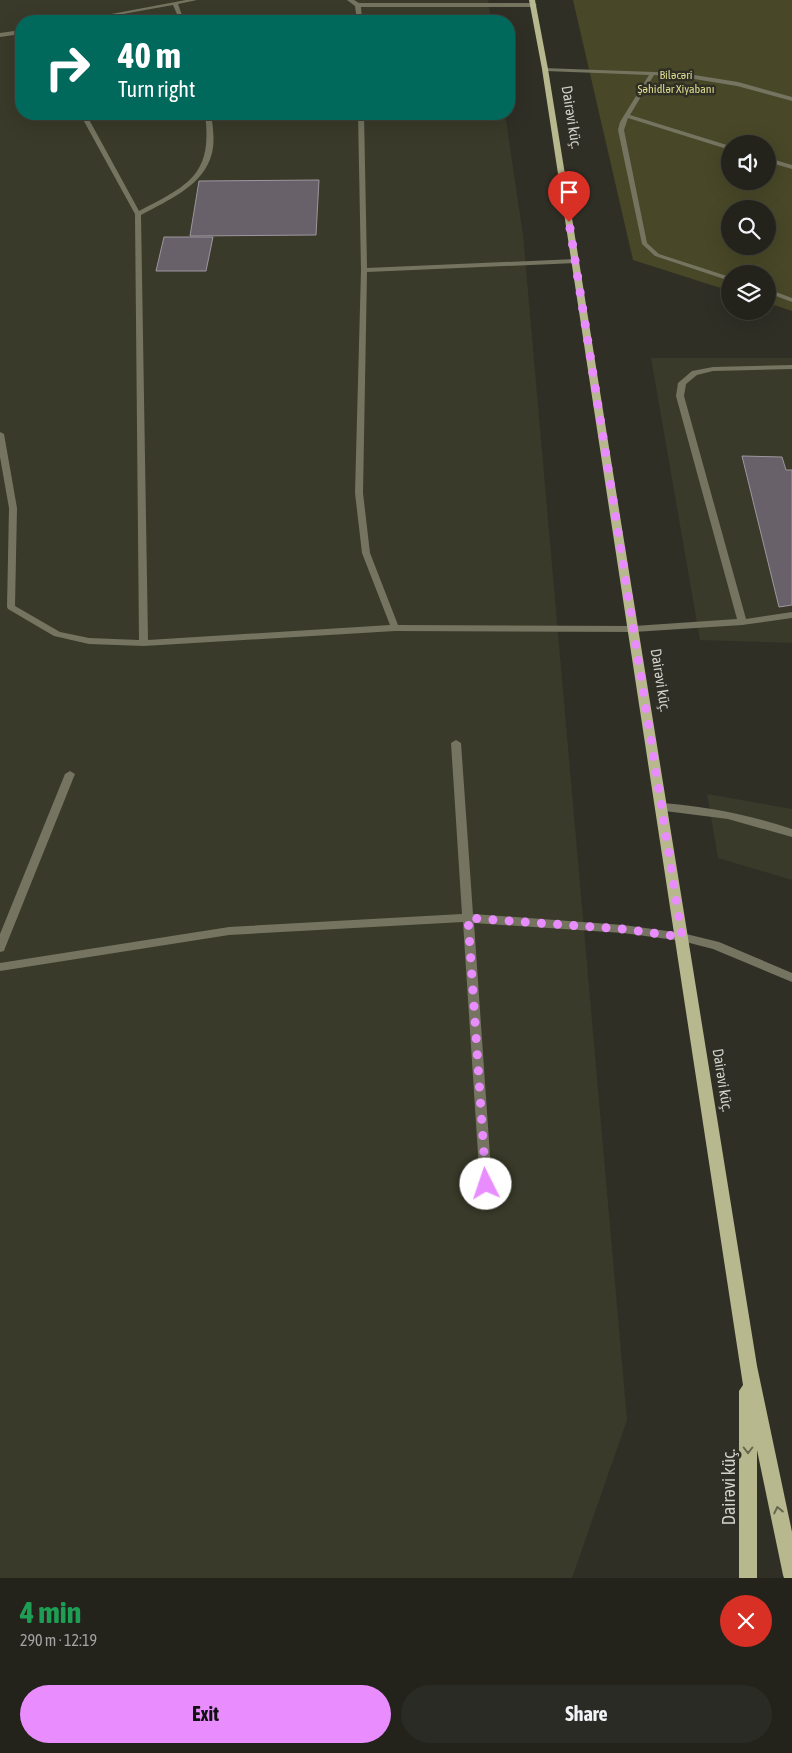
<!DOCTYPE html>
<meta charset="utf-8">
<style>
body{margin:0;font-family:"Asap Condensed",sans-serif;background:#2b2b25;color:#f1f3f6;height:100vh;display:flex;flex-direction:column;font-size:19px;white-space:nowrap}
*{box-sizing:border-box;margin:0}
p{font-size:16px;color:#a3a4a3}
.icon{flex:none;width:28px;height:28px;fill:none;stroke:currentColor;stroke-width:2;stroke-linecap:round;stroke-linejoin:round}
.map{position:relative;height:1578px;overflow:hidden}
.panel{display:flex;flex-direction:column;background:#23231c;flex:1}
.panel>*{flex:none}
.banner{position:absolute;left:15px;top:15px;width:500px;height:105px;border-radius:20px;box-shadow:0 5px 20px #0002,0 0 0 1px #40403b;background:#00695c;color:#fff;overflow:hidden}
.controls{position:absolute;left:721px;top:135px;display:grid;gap:10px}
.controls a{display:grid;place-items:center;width:55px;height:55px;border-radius:50%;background:#23231c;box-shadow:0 5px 20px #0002,0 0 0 1px #40403b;font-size:25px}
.pin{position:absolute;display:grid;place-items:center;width:42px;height:42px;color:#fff;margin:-51px -21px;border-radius:50% 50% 50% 0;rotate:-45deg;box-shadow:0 0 5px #0007}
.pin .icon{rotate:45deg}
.me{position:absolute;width:55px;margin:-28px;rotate:356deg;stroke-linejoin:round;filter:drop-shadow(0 0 4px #0008)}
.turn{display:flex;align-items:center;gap:18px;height:105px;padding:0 20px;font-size:22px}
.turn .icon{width:65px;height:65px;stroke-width:2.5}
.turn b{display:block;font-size:35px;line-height:42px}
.round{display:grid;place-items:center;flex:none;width:52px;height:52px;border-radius:26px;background:#2b2b25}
.headline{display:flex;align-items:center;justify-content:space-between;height:85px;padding:0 20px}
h1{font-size:30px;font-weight:700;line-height:38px;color:#1e9e55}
.button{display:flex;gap:10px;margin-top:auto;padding:10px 20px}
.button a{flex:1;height:58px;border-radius:30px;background:#e98dfe;color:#111;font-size:20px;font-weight:700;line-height:58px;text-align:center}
.button a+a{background:#2b2b25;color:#f1f3f6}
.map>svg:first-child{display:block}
</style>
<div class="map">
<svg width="792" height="1578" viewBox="0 0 792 1578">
<rect width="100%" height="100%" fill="#2f2f26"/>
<!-- built -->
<g fill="#3a3a2a">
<path d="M 0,0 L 488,0 L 491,21 L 21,21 L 21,114 L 505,114 L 523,235 L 627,1420 L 572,1578 L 0,1578 Z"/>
<path d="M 651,358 L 792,358 L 792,643 L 700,640 Z"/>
<path d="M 707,794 L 792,809 L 792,880 L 718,858 Z"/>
</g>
<!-- green -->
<path fill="#484727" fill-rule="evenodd" d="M 573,0 L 792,0 L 792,311 L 768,303 L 768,274 L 730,274 L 730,291 L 633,260 ZM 730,144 L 768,144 L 768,181 L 730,181 ZM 730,209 L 768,209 L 768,246 L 730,246 Z"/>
<!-- building -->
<g fill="#68616a" stroke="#9e969f">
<path d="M 319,180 L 316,235 L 190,236 L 199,181 Z"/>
<path d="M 164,237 L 213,237 L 206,271 L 156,271 Z"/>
<path d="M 742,456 L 782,457 L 786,470 L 792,470 L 792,605 L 779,607 Z"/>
</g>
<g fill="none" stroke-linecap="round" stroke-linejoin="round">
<!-- lane -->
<g fill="#747460" fill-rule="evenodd">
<path d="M 186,0 L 197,0 L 178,4 L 184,21 L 180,21 L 173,5 L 84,21 L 74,21 Z"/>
<path d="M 347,0 L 354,0 L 359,3 L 534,3 L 537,5 L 534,7 L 361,7 L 362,21 L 357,21 L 355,6 Z"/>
<path d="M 21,30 L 21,34 L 0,37 L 0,33 Z"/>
<path d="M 543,68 L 682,73 L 738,82 L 792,97 L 792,101 L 737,86 L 682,77 L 654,75 L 630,115 L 730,146 L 730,150 L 628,118 L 624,130 L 647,243 L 659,254 L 730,277 L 730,281 L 655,256 L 642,244 L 618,130 L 620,122 L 649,75 L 545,71 L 543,70 Z"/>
<path d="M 80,114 L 86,114 L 139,211 C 189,185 213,175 205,114 L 211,114 C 213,127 215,140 212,153 C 204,186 168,200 141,215 L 148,640 L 390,625 L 362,553 L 355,493 L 361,270 L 358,114 L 364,114 L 367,268 L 576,259 L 579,261 L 576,263 L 367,272 L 363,493 L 370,553 L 398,625 L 634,626 L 737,619 L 676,396 L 678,383 L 692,371 L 713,367 L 792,365 L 792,369 L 713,371 L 697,375 L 686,384 L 684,396 L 746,619 L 792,612 L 792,618 L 742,625 L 634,632 L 395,631 L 144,646 L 89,644 L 54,636 L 8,609 L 7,607 L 9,508 L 0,457 L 0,432 L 4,434 L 17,508 L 15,606 L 60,632 L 89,638 L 139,640 L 135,214 Z"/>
<path d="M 768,158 L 792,165 L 792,169 L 768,162 Z"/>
<path d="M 768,289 L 792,298 L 792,302 L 768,293 Z"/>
<path d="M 456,740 L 461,743 L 473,914 L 623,925 L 682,933 L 686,934 L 687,937 L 686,940 L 682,941 L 623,933 L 474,923 L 492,1185 L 490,1189 L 486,1191 L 482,1189 L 480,1185 L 463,922 L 229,935 L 0,971 L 0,963 L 229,927 L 462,914 L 451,743 Z"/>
<path d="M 70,771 L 75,774 L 5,948 L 4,951 L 0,952 L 0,934 L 65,774 Z"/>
<path d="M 661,803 C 706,806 749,815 792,829 L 792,837 L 728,819 L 657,810 L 656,807 L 657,804 Z"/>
</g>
<!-- street -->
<path fill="#747460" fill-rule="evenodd" d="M 682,933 L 719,942 L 792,973 L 792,982 L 713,949 L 678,940 L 677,937 L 678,934 Z"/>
<!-- primary -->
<path fill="#b8b88f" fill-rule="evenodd" d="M 529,0 L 535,0 L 548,69 L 757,1366 L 792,1532 L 792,1578 L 784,1578 L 783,1575 L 757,1450 L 757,1578 L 739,1578 L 739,1391 L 743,1385 L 542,69 Z"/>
</g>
<!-- one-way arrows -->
<defs><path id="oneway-chevron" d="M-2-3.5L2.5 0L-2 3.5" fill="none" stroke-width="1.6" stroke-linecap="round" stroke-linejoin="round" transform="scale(1.25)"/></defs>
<g stroke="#666650">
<use href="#oneway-chevron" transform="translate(748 1450) rotate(90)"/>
<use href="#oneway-chevron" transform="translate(778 1510) rotate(-102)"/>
</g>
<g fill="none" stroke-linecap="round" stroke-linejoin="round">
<!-- route -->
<path stroke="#e98dfe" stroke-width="9" stroke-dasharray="0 16.2" d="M 486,1184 L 468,918 L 623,929 L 682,937 L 569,222"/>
</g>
<g text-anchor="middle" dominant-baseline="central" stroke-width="5" stroke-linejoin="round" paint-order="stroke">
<!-- far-park labels -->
<g font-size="12" fill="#dad88e" stroke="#2f2f26">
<text x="676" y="75">Biləcəri<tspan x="676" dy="14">Şəhidlər Xiyabanı</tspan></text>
</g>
<!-- street labels -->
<g font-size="15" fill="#d2d2cc" stroke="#2f2f26">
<text transform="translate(572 117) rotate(81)">Dairəvi küç.</text>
<text transform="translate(661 680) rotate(81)">Dairəvi küç.</text>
<text transform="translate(723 1080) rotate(81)">Dairəvi küç.</text>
</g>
<!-- near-street labels -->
<g font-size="18" fill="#d2d2cc" stroke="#2f2f26">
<text transform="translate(728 1487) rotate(-90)">Dairəvi küç.</text>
</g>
</g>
</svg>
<div class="controls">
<a><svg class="icon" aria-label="sound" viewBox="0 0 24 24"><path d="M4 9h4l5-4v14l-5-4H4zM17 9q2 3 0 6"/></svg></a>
<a><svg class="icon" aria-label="search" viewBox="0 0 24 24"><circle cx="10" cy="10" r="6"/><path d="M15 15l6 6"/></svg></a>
<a><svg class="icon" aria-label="layers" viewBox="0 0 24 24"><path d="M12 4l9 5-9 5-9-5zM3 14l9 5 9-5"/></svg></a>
</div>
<div class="pin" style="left:569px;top:222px;background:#d93025"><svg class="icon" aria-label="arrive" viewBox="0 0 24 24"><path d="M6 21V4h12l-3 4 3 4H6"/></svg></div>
<svg class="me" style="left:486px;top:1184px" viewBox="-20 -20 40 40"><circle r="19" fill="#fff"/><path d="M0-13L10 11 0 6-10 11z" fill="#e98dfe"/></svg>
<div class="banner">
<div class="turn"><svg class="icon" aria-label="right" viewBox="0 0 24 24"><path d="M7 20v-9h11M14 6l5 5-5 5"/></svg><div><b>40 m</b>Turn right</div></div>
</div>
</div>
<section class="panel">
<div class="headline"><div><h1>4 min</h1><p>290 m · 12:19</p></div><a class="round" style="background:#d93025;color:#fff"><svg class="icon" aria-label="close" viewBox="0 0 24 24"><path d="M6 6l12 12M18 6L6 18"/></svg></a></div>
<div class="button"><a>Exit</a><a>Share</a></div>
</section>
